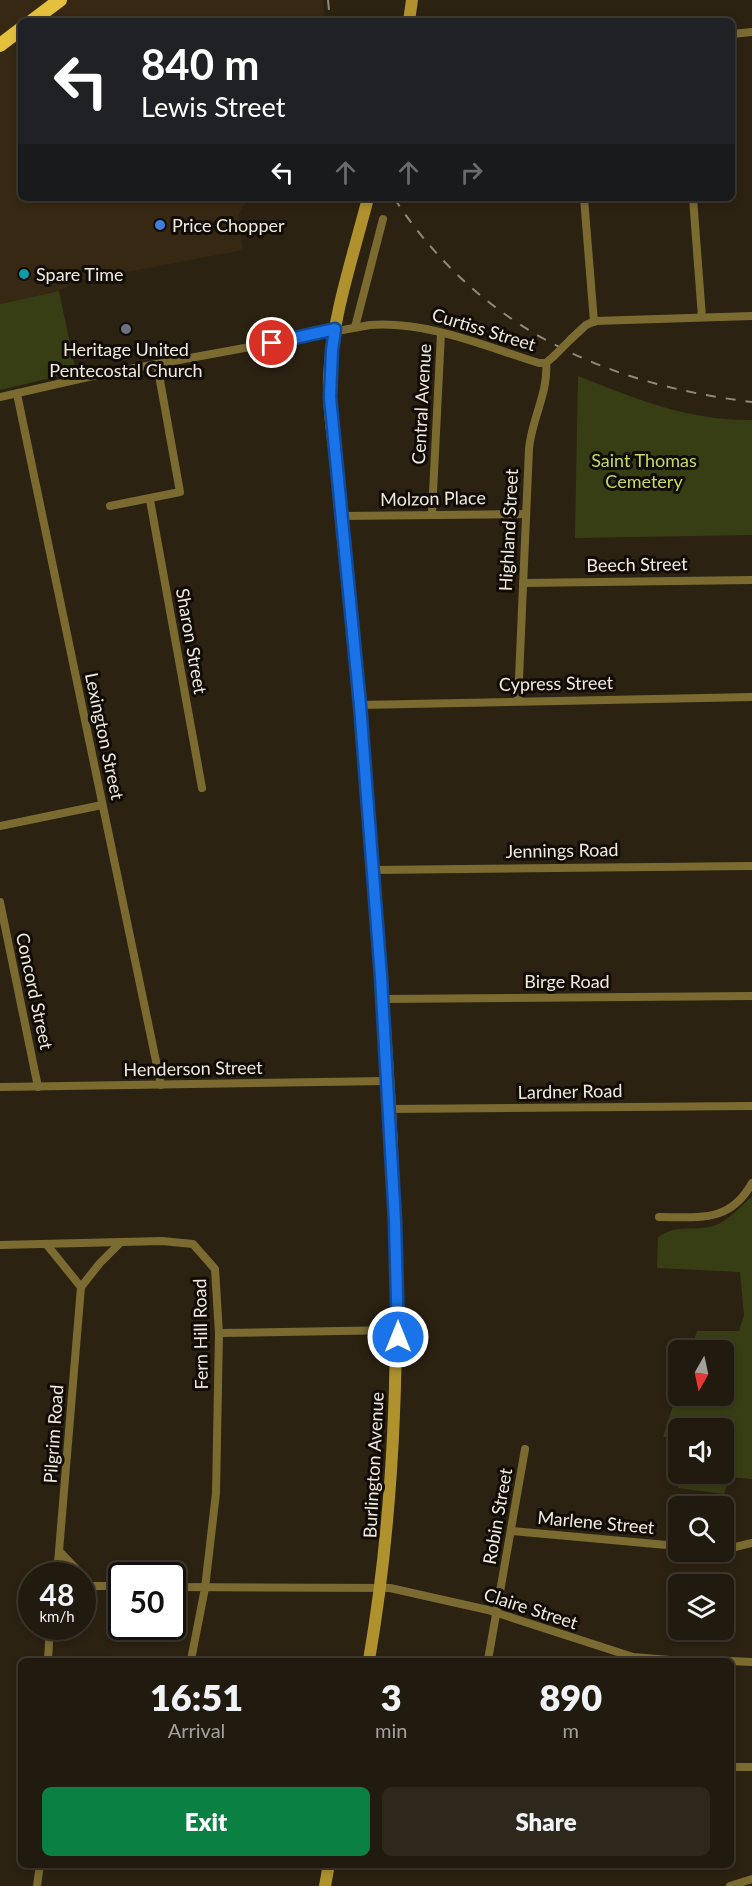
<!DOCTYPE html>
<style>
body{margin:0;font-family:Lato,sans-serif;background:#2d271c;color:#f1f3f6;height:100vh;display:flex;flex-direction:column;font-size:22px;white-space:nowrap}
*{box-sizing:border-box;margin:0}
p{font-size:20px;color:#a2a19e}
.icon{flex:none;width:33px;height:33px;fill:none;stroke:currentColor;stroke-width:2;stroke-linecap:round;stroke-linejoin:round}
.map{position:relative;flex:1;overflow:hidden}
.details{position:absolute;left:18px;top:1658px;width:716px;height:210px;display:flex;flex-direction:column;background:#211a0e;border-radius:9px;box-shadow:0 3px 9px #0003,0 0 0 2px #3e382e}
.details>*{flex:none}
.guide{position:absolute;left:18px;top:18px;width:717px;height:183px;border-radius:9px;box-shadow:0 3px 9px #0003,0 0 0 2px #3e382e;background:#202124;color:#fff;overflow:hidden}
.needle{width:39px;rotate:189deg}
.buttons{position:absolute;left:668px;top:1340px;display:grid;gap:12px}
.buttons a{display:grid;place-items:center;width:66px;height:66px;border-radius:9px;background:#211a0e;box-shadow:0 3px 9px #0003,0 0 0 2px #3e382e;font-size:30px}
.speed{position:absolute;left:18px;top:1562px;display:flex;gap:12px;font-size:30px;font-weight:700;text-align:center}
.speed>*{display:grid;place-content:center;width:78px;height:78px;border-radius:50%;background:#211a0e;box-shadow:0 3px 9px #0003,0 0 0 2px #3e382e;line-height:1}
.speed small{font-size:15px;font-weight:400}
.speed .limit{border:3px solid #111;border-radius:9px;background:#fff;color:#111}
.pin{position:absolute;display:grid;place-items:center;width:51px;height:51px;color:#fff;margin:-26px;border:3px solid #fff;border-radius:50%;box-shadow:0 2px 6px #0007}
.me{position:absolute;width:66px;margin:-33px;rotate:0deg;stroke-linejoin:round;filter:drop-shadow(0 0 4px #0008)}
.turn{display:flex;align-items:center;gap:21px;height:126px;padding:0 24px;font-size:27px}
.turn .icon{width:78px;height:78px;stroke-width:2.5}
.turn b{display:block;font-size:42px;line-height:51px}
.lanes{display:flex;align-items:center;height:57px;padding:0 24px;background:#0003;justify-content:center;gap:30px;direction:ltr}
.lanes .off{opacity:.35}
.eta{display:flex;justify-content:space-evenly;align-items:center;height:102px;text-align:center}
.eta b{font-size:36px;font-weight:800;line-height:42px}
.button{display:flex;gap:12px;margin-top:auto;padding:12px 24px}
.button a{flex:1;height:69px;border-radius:9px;background:#0b8043;color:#fff;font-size:24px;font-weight:800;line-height:69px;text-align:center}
.button a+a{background:#2d271c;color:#f1f3f6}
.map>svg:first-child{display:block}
</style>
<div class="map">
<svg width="752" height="1886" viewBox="0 0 752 1886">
<rect width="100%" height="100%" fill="#2c2212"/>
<!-- built -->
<path fill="#362812" d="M 0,0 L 323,0 L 325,21 L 21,21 L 21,198 L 249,198 L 238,215 L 243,250 L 79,281 L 59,291 L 0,304 Z"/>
<!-- green -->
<g fill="#383e14">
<path d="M 59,291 L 76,372 L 0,390 L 0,304 Z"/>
<path d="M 578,376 C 636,399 689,421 752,420 L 752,535 L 575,538 Z"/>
<path d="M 752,1196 L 752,1479 L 730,1477 L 724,1494 L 678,1488 L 681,1473 L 723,1473 L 723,1428 L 678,1428 L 678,1438 L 663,1437 L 678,1390 L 678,1395 L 723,1395 L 723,1350 L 691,1350 L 697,1331 L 739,1331 L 744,1315 L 740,1272 L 657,1268 L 658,1237 C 679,1224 688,1231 709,1227 C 726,1224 740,1207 752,1196 Z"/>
</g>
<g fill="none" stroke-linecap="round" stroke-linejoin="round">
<!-- minor -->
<g stroke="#7c6b31" stroke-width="8">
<path d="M 732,34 L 752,32"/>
<path d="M 584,198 L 594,322"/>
<path d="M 693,198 L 702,317"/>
<path d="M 355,327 L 383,219"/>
<path d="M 571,339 L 586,325 L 595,321 L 752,316"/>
<path d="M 17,394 L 161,1085"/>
<path d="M 0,397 L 97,375 L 370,325 C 428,321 484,346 539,363 L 546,363 L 554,356"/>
<path d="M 150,500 L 202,788"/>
<path d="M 110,506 L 180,492 L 157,364"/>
<path d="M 432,513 L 441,333"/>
<path d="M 342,516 L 525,514"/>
<path d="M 523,583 L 752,580"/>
<path d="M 518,701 L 529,449 C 531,421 549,391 546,363"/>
<path d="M 360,705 L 752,697"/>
<path d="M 0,826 L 102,805"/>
<path d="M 373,870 L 752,866"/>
<path d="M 0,902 L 38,1087"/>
<path d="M 382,999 L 752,996"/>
<path d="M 0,1087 L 387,1081"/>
<path d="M 389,1109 L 752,1106"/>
<path d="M 659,1217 C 700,1217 730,1223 752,1183"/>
<path d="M 0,1245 L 162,1241 L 193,1244 L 215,1269 L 219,1333 L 216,1493 L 205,1588 L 191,1660"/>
<path d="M 47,1245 L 81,1287 L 57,1575"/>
<path d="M 81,1287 L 100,1263 L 119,1244"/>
<path d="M 219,1333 L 398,1330"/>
<path d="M 512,1531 L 678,1546"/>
<path d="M 723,1550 L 752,1543"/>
<path d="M 61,1553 L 82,1575"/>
<path d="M 172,1587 L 390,1588 L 488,1610 L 633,1657 L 670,1660"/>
<path d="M 82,1593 L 91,1586 L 122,1586"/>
<path d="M 48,1660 L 50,1626"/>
<path d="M 488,1660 L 525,1449"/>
<path d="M 730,1661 L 752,1662"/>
<path d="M 730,1767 L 752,1767"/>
<path d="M 37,1886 L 40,1864"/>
<path d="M 730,1886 L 752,1879"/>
</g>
<!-- secondary -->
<g stroke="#af922e" stroke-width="12">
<path d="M 409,21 L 412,0"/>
<path d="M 368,198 C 353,257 332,317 329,378 C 328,417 336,457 340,496 C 348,575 356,653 362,732 C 385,1040 422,1353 369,1660"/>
<path d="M 325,1886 L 329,1864"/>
</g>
<!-- trunk -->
<g stroke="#e4c03c" stroke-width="14">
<path d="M 32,21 L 60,0"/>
<path d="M 0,45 L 21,29"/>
</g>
<!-- rail -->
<g stroke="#91887c" stroke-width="2" stroke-dasharray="10 10" stroke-linecap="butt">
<path d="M 328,0 L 330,21"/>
<path d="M 394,198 C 479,327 603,384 752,402"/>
</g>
<!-- minor-bridge -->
<path stroke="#7c6b31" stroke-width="8" d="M 554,356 L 571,339"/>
</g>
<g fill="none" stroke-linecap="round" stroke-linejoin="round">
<defs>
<path id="route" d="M 272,343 L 335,329 L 332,350 L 330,397 L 360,705 L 381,977 L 395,1221 L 398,1337"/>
</defs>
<!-- route casing -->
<use href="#route" stroke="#114b97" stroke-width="15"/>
<!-- route -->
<use href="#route" stroke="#1a73e8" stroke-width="10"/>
</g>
<!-- markers -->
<circle fill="#3f7fe0" stroke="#110c06" stroke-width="2" cx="160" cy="225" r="6"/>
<circle fill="#0f9aa8" stroke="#110c06" stroke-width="2" cx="24" cy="274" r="6"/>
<circle fill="#6b7280" stroke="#110c06" stroke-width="2" cx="126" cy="329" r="6"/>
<g text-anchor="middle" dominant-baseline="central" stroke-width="6" stroke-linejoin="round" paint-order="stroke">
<!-- poi labels -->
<g font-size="18" fill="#f1eae0" stroke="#110c06" text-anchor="start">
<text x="172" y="225">Price Chopper</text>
<text x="36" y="274">Spare Time</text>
<text x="126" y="349" text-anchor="middle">Heritage United<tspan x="126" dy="21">Pentecostal Church</tspan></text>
</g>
<!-- street labels -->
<g font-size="18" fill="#f1eae0" stroke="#110c06">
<text transform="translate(484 329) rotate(17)">Curtiss Street</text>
<text transform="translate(421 404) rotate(-87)">Central Avenue</text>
<text transform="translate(433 498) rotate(-1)">Molzon Place</text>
<text transform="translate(508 530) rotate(-87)">Highland Street</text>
<text transform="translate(637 564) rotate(-1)">Beech Street</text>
<text transform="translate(192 641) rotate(80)">Sharon Street</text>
<text transform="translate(556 683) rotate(-1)">Cypress Street</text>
<text transform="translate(105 736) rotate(78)">Lexington Street</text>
<text transform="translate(562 850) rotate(-1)">Jennings Road</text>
<text x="567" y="981">Birge Road</text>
<text transform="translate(35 991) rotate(78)">Concord Street</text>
<text transform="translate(193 1068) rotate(-1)">Henderson Street</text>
<text transform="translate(570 1091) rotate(-1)">Lardner Road</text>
<text transform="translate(200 1334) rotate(-91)">Fern Hill Road</text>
<text transform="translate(53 1434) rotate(-86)">Pilgrim Road</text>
<text transform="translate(373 1465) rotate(-87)">Burlington Avenue</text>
<text transform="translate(497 1516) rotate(-80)">Robin Street</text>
<text transform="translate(596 1522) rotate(5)">Marlene Street</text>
<text transform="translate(531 1608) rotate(18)">Claire Street</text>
</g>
<!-- park labels -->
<g font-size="18" fill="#c7d960" stroke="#110c06">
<text x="644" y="460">Saint Thomas<tspan x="644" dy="21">Cemetery</tspan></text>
</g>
</g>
</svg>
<div class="buttons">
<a><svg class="needle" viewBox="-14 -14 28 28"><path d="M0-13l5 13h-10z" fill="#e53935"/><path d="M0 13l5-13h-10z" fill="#a2a19e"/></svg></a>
<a><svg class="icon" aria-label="sound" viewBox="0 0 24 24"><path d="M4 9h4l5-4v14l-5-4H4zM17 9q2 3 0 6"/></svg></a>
<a><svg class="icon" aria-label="search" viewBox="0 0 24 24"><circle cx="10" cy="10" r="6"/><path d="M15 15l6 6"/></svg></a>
<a><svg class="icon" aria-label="layers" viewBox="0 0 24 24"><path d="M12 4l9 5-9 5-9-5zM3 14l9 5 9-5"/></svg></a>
</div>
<div class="speed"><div>48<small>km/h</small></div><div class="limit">50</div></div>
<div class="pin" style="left:272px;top:343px;background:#d93025"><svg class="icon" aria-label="arrive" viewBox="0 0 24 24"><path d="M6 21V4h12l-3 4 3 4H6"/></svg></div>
<svg class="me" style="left:398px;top:1337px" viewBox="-20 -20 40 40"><circle r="17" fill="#1a73e8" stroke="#fff" stroke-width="3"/><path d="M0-11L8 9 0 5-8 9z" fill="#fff"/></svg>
<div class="guide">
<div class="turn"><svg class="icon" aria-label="left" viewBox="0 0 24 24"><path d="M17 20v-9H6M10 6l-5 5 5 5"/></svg><div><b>840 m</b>Lewis Street</div></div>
<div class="lanes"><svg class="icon" aria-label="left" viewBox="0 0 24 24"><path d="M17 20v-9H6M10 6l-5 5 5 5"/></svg><svg class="icon off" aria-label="ahead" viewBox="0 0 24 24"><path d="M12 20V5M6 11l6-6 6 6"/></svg><svg class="icon off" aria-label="ahead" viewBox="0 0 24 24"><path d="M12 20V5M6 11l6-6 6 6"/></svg><svg class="icon off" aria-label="right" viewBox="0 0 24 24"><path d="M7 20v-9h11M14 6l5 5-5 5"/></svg></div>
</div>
<section class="details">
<div class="eta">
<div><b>16:51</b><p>Arrival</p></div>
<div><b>3</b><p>min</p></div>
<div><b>890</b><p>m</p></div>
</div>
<div class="button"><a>Exit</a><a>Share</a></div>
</section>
</div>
